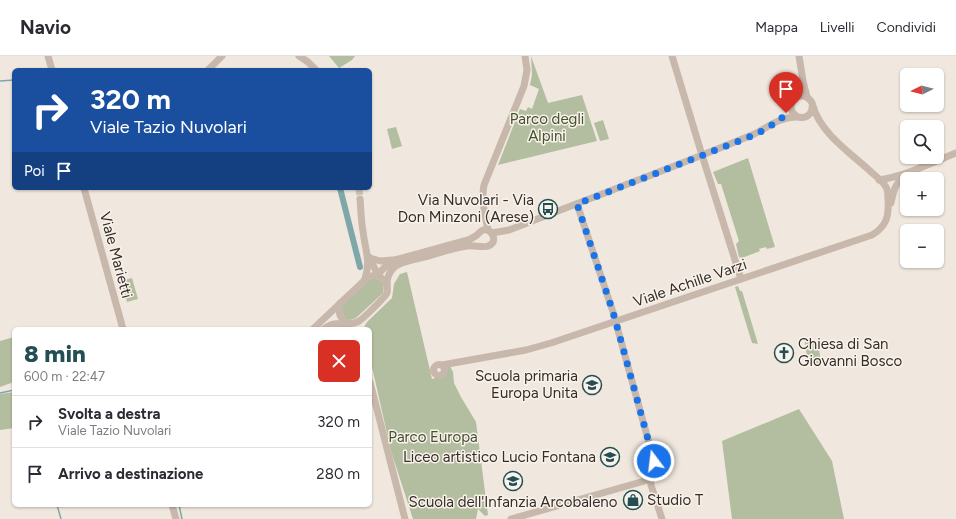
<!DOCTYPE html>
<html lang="it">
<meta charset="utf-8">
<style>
body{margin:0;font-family:Figtree,sans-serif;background:#f2f2f3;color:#2b2b33;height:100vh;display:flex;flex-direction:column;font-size:15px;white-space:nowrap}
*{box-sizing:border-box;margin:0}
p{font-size:13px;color:#7c7c81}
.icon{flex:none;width:22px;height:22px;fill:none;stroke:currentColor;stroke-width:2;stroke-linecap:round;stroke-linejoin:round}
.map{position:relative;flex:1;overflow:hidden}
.sheet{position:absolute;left:12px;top:271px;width:360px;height:180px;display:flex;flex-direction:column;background:#fff;border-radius:6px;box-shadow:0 1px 3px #0004}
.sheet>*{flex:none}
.top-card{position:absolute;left:12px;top:12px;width:360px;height:122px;border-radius:6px;box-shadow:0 1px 3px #0004;background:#1a4fa0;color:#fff;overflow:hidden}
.needle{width:26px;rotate:264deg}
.tools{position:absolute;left:900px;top:12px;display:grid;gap:8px}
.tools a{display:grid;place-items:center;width:44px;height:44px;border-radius:6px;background:#fff;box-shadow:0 1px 3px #0004;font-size:20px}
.pin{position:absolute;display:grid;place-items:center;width:34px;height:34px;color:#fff;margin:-41px -17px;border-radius:50% 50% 50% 0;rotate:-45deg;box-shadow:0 0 4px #0007}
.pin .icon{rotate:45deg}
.me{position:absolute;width:44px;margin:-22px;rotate:345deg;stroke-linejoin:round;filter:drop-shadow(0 0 3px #0008)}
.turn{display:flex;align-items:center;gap:14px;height:84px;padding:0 12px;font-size:18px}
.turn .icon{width:52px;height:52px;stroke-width:2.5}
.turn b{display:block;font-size:28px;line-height:34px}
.then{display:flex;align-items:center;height:38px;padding:0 12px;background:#0003;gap:8px;font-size:15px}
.round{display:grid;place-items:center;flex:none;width:42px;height:42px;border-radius:6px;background:#f2f2f3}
.summary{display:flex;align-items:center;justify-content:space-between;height:68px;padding:0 12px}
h1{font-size:24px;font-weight:800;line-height:30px;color:#234e53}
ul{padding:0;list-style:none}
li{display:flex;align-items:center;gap:12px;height:52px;padding:0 12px;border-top:1px solid #e1e1e2}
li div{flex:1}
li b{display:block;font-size:15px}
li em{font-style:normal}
header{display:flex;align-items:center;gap:24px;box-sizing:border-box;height:56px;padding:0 20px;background:#fff;border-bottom:1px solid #e1e1e2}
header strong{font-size:19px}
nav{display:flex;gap:22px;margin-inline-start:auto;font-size:14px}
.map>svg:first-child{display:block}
</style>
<header>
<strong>Navio</strong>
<nav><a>Mappa</a><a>Livelli</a><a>Condividi</a></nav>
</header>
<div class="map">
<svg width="956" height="463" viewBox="0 0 956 463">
<rect width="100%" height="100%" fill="#f0e8de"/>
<!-- green -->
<g fill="#b3bd9f">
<path d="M 329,0 L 355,0 L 352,4 L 339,12 Z"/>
<path d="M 531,0 L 548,47 L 582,39 L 597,85 L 498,109 L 520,53 L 526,55 L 528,51 L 532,53 L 539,33 L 530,29 L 532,19 Z"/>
<path d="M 603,64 L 609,83 L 600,85 L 594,67 Z"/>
<path d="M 396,71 L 402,90 L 392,93 L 387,73 Z"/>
<path d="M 748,102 L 775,191 L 767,193 L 766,191 L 759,193 L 760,195 L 742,202 L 739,201 L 736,188 L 739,185 L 721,128 L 718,128 L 713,116 Z"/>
<path d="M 407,216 L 432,323 L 446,319 L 447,311 L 450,310 L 453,316 L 454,327 L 461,341 L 476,366 L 488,459 L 485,460 L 478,453 L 476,463 L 413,463 L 391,395 L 370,302 L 370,273 L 364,273 L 365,269 L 368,265 L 392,242 L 394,228 L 400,218 Z"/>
<path d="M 132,222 L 138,243 L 127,246 L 121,225 Z"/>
<path d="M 370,223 C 379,222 386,226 383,237 L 356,262 L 350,264 L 345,263 L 341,252 L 342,250 Z"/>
<path d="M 738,230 L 740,235 L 742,235 L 758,288 L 752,287 L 735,231 Z"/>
<path d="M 14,281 L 14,326 L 0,331 L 0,285 Z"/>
<path d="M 818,285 L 821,308 L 808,309 L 805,286 Z"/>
<path d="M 14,336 L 14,372 L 0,374 L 0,338 Z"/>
<path d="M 799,353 L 832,405 L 844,463 L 732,463 L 722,385 Z"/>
</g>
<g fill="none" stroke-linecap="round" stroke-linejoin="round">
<!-- stream -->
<g stroke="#7fa7aa" stroke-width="1.5">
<path d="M 0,25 L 14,24"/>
<path d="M 0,337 L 14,334"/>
<path d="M 57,449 L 61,463"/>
<path d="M 179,449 L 182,463"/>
</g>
<!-- canal -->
<path stroke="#7fa7aa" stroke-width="6" d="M 340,132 L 360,211"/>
<!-- minor-tunnel -->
<path stroke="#cbc3ba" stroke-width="7" stroke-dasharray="7 3.5" stroke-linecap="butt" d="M 359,132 L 360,143"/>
<!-- minor -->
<g stroke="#c7b8ab" stroke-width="7">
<path d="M 48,0 L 52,14"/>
<path d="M 299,0 L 308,6 L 316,14"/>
<path d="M 672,0 L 702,99 L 741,223"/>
<path d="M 799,0 L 803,25 L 807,41"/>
<path d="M 208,14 L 222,0"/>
<path d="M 879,124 C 906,120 931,107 956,97"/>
<path d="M 84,132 L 123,273"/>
<path d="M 360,143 C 361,154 361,165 363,175 C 365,194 371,204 365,223"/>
<path d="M 891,147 C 894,133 895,127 907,118"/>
<path d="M 488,174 C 485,159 481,144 484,129 L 524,30 L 527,14 L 525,0"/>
<path d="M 492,177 L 509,174 C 590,142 672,112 752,79 C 762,75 771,67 781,64 C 786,62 791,61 796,61 C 799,61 802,62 805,61 C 809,60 812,56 812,52 C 813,49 812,46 810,44 C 799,31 781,51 798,61"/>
<path d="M 369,201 L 378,219"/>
<path d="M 370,202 L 380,205 L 393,204"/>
<path d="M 340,247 C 338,256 339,262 347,267"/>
<path d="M 313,273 L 368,221 C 377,217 382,221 387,229"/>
<path d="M 324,273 C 337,262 348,272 359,265 C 364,262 385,241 387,237 C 388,233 387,231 387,228 C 387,218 393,210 402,207 C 410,204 420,202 429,200 C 441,196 454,192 467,190 C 473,189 485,192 488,190 C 497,187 494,178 488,174 C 482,173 481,175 477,179 C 474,181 471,183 468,184 L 395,204 C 387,208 383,212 378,219"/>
<circle cx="439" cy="314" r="5.5"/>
<path d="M 442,309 L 526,294 L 551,287 L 872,179 C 887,170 889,160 888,143 C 888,139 888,134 886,131 C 882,124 874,119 869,114 C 849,96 820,76 813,50"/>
<path d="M 370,326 L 405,463"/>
<path d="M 650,419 L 651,429 L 662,463"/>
<path d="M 172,449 L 176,463"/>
<path d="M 511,463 L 641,426 C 653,422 660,419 654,405 L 613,256 L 577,148"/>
</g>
</g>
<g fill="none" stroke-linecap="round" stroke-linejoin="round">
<!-- route -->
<path stroke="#1a73e8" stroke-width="7" stroke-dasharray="0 12.6" d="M 654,405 L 613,256 L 577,148 L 757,78 L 780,64 L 786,57"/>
</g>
<!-- icons -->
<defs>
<symbol id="bus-ring" viewBox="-11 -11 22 22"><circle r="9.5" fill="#f8f2ea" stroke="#234e53" stroke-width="1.5"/><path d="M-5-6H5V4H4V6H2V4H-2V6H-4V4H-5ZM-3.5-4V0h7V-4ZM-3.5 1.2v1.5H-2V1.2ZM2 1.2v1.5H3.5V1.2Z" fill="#234e53"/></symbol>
<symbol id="church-ring" viewBox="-11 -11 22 22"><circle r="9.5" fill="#f8f2ea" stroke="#234e53" stroke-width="1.5"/><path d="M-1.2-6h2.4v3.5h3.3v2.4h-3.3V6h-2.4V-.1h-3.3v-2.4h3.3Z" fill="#234e53"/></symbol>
<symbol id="school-ring" viewBox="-11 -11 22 22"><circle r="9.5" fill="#f8f2ea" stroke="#234e53" stroke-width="1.5"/><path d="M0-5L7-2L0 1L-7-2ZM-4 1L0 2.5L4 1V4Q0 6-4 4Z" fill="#234e53"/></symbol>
<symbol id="shop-ring" viewBox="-11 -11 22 22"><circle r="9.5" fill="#f8f2ea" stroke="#234e53" stroke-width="1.5"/><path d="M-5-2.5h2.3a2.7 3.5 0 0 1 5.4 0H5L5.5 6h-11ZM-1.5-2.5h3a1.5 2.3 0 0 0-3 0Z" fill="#234e53"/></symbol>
</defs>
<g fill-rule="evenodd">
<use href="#bus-ring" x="537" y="142" width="22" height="22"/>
<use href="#church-ring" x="773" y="286" width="22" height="22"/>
<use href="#school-ring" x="581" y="318" width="22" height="22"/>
<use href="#school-ring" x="599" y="390" width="22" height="22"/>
<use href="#school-ring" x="502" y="414" width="22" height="22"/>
<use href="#shop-ring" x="622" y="433" width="22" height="22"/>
</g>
<g text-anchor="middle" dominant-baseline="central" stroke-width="3" stroke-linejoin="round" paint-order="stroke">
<!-- park labels -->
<g font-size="15" fill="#44512f" stroke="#f8f2ea">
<text x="547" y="63">Parco degli<tspan x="547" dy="17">Alpini</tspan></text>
<text x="433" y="381">Parco Europa</text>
</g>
<!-- poi labels -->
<g font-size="15" fill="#352d29" stroke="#f8f2ea" text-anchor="end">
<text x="534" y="144">Via Nuvolari - Via<tspan x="534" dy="17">Don Minzoni (Arese)</tspan></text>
<text x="798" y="288" text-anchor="start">Chiesa di San<tspan x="798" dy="17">Giovanni Bosco</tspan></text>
<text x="578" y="320">Scuola primaria<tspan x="578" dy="17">Europa Unita</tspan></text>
<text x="596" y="401">Liceo artistico Lucio Fontana</text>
<text x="647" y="444" text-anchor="start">Studio T</text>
<text x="513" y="446" text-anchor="middle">Scuola dell'Infanzia Arcobaleno</text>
</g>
<!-- street labels -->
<g font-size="15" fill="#352d29" stroke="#f8f2ea">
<text transform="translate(116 199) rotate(75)">Viale Marietti</text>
<text transform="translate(690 227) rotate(-19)">Viale Achille Varzi</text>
</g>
</g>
</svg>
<div class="tools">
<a><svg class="needle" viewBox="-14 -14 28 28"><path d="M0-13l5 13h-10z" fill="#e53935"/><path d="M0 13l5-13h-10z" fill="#7c7c81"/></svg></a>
<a><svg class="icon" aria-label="search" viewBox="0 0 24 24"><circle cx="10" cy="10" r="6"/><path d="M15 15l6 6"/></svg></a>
<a>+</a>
<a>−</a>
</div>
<div class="pin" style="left:786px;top:57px;background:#d93025"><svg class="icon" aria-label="arrive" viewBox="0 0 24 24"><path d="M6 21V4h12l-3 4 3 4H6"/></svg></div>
<svg class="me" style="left:654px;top:405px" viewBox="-20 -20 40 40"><circle r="17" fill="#1a73e8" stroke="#fff" stroke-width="3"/><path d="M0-11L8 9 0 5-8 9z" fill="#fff"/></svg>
<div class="top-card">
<div class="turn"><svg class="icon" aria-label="right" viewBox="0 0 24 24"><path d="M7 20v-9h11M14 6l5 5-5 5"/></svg><div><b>320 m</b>Viale Tazio Nuvolari</div></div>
<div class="then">Poi<svg class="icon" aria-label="arrive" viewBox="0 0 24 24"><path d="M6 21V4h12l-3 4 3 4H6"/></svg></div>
</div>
<section class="sheet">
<div class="summary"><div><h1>8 min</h1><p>600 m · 22:47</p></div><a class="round" style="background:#d93025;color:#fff"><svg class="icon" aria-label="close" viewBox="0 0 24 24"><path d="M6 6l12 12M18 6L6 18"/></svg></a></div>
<ul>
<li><svg class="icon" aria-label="right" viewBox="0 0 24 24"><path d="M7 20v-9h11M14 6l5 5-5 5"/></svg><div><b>Svolta a destra</b><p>Viale Tazio Nuvolari</p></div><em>320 m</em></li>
<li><svg class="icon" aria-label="arrive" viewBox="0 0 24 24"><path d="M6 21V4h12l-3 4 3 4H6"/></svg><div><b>Arrivo a destinazione</b></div><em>280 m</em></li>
</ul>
</section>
</div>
